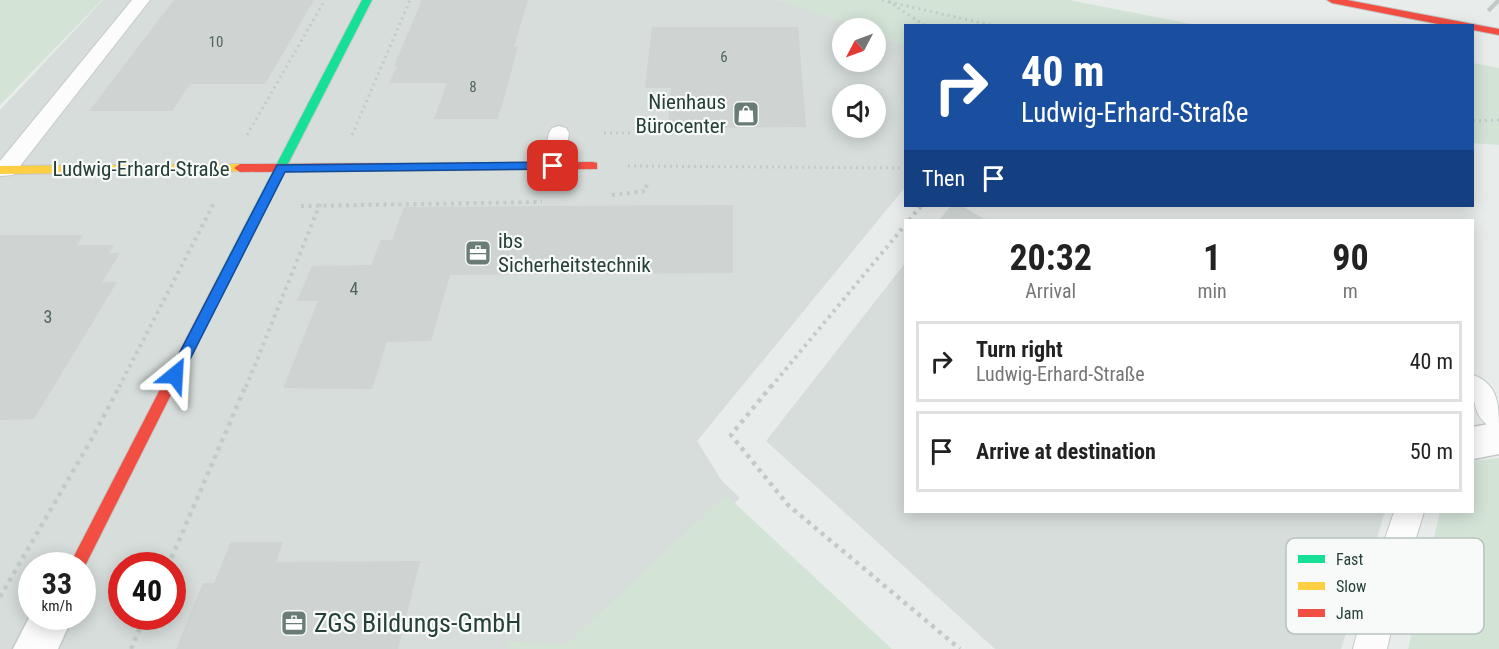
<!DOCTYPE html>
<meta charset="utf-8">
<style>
body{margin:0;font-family:"Roboto Condensed",sans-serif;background:#f2f2f2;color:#222;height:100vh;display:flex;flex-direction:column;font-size:22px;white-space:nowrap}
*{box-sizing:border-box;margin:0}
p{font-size:20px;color:#767676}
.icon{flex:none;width:33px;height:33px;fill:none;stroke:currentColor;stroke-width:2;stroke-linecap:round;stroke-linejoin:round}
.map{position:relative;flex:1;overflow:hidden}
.details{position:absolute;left:904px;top:219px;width:570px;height:294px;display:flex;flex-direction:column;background:#fff;border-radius:0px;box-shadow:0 3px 15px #0003}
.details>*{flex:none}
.top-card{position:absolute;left:904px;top:24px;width:570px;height:183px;border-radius:0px;box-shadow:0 3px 15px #0003;background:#1a4fa0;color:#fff;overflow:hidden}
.needle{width:39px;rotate:229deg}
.tools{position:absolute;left:832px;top:18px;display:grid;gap:12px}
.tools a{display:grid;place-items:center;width:54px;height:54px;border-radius:50%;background:#fff;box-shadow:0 3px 15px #0003;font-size:30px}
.speed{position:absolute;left:18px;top:552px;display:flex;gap:12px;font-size:30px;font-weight:700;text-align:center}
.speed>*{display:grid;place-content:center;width:78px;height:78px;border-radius:50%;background:#fff;box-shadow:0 3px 15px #0003;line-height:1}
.speed small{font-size:15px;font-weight:400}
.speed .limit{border:9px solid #d22;background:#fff;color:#111}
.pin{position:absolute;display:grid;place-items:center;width:51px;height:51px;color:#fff;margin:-26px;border-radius:12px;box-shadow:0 3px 9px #0006}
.me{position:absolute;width:66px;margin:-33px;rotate:27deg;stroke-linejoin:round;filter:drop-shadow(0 0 4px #0008)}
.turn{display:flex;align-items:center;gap:21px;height:126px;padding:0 18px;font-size:27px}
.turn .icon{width:78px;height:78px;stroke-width:2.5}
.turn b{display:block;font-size:42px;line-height:51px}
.then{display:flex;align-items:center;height:57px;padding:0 18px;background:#0003;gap:12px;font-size:22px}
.eta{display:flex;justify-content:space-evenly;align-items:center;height:102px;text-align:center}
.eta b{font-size:36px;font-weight:700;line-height:42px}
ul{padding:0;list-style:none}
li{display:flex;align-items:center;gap:18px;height:81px;margin:0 12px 9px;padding:0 6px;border:3px solid #e0e0e0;border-radius:0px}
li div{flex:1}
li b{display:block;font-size:22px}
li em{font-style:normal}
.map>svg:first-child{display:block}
</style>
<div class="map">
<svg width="1499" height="649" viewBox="0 0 1499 649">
<rect width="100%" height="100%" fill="#e8ecea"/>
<!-- built -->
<g fill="#d6ddda" fill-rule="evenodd">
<path d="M 103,0 L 775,0 L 784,2 L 866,28 L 843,28 L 843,62 L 876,62 L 876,33 L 906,47 L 906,186 L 697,441 L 722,481 L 740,498 L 582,649 L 0,649 L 0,110 ZM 843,94 L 876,94 L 876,128 L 843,128 ZM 32,566 L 82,566 L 82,616 L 32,616 ZM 122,566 L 172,566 L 172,616 L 122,616 Z"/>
<path d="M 951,206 L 962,206 L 986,220 L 939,220 Z"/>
<path d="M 906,262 L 906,512 L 1385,512 L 1341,649 L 995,649 L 766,441 Z"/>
</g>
<!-- green -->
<g fill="#d3e4d7">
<path d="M 0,0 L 102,0 L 0,105 Z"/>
<path d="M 775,0 L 1069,0 L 1196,25 L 906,26 L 906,47 L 876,33 L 876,28 L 866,28 Z"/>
<path d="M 1473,63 L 1499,68 L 1499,145 L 1473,143 Z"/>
<path d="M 1499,458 L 1499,649 L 1408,649 L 1440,512 L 1473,512 L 1473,461 Z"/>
<path d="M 726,495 L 892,649 L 507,649 L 509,642 L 567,644 Z"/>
</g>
<!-- building -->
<g fill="#cfd3d1">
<path d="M 174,0 L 314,0 L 265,84 L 190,84 L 172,111 L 89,111 Z"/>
<path d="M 422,0 L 528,0 L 514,47 L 518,47 L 498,119 L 434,119 L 447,83 L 389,83 L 397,66 L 394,66 Z"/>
<path d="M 652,27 L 798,27 L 806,127 L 668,128 L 671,88 L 645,88 Z"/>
<path d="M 733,205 L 733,273 L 450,275 L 431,341 L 387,342 L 372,389 L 283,388 L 318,301 L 297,301 L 312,266 L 371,265 L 381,240 L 392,240 L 404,207 Z"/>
<path d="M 0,235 L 83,235 L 77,245 L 114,245 L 109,253 L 120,253 L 102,282 L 117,282 L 34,419 L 0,420 Z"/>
<path d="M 231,542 L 283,542 L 276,562 L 420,561 L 398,649 L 176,649 L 203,583 L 214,583 Z"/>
</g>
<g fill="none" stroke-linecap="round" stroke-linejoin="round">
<!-- secondary-tunnel -->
<path stroke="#c1c9c6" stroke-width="26" stroke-dasharray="26 13" stroke-linecap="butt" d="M 1496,0 L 1499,3"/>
<defs>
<g id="lane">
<path d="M 132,0 L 150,0 L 13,175 L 0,176 L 0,161 Z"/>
<path d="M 559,126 L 566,128 L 569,133 L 564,166 L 561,171 L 553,173 L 545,171 L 542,166 L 549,133 L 552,128 Z"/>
<path d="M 1473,375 C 1499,384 1499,406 1499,431 C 1472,421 1473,399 1473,375 Z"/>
<path d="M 1394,512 L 1424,512 L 1401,586 L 1387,649 L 1353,649 L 1369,586 Z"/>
</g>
<g id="street">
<path d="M 1499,422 L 1499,454 L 1473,459 L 1473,427 Z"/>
<path d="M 32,612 L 32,616 L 73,616 L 58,649 L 13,649 Z"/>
</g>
<path id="fast" d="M 362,0 L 372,0 L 229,279 L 228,282 L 218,282 L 217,279 Z"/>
<path id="slow" d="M 240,164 L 246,168 L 244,171 L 0,174 L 0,166 Z"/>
<g id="jam">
<path d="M 1327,0 L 1347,0 L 1499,29 L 1499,35 L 1473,30 L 1473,26 L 1448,26 L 1332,3 Z"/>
<path d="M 593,162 L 597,163 L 597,169 L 240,172 L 234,168 L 240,164 Z"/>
<path d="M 223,274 L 229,279 L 82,572 L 82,566 L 70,566 L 72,560 L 217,279 Z"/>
</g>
</defs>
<!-- lane casing -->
<use href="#lane" stroke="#c5c9c7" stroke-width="2"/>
<!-- street casing -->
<use href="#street" stroke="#c5c9c7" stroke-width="3"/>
<!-- fast casing -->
<use href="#fast" stroke="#c4c9c7" stroke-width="2"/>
<!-- slow casing -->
<use href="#slow" stroke="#c4c9c7" stroke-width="2"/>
<!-- jam casing -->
<use href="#jam" stroke="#c4c9c7" stroke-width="2"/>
<!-- path-far2 -->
<g stroke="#c3cbc8" stroke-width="3" stroke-dasharray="2 4" stroke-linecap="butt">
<path d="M 882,0 L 889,2 L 926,26"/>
<path d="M 889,2 L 995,26"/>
<path d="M 1473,121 L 1499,120"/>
<path d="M 604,133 L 634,133"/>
<path d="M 247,135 L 325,0"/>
<path d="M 352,135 L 410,0"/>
<path d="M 628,166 L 906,168"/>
</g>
<!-- path-far1 -->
<g stroke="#c3cbc8" stroke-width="4" stroke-dasharray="3 4.5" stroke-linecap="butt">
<path d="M 612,195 L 646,191 L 647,180"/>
<path d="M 301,206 L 542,202"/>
<path d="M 909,220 L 921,206"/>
<path d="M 119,387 L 215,201"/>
<path d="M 246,387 L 320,204"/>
<path d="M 771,387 L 906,224"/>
</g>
<!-- path -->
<g stroke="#c3cbc8" stroke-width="4.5" stroke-dasharray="4 5" stroke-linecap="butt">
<path d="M 772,385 L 731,435 L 788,505 L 960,649"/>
<path d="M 168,566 L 246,385"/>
<path d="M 0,597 L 94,435 L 120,385"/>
<path d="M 131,649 L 145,616"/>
</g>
<!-- lane -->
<use href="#lane" fill="#fcfcfc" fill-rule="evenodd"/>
<!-- street -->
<use href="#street" fill="#fcfcfc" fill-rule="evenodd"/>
<!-- fast -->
<use href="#fast" fill="#16e098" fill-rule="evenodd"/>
<!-- slow -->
<use href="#slow" fill="#ffcf43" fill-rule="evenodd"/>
<!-- jam -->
<use href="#jam" fill="#f24e42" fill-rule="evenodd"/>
</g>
<!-- route -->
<path fill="#1a73e8" stroke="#114b97" stroke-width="1.5" d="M 553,162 L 559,166 L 557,169 L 285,172 L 180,379 L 170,379 L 168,375 L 277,165 Z"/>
<!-- icons -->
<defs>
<symbol id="shop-square" viewBox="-11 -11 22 22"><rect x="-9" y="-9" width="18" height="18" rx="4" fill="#6a7c76" stroke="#f7faf8"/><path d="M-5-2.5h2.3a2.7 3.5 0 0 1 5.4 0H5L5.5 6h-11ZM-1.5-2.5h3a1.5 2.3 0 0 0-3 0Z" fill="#fff"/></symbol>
<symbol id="office-square" viewBox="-11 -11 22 22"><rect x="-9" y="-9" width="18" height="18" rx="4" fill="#6a7c76" stroke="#f7faf8"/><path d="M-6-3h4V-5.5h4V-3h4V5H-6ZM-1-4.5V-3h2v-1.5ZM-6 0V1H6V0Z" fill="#fff"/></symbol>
</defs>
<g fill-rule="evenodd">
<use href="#shop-square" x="731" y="99" width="30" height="30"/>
<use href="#office-square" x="463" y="238" width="30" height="30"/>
<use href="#office-square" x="279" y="608" width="30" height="30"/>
</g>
<g text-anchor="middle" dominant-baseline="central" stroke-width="4.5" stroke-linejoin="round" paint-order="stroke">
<!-- far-number labels -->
<g font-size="15" fill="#51655f">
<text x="216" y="42">10</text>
<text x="724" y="57">6</text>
<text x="473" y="87">8</text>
</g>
<!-- number labels -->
<g font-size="18" fill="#51655f">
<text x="354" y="288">4</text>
<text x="48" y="316">3</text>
</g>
<!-- poi labels -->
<g font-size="21" fill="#263f38" stroke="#f7faf8" text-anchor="end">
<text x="726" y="102">Nienhaus<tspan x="726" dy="24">Bürocenter</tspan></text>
<text x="498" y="241" text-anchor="start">ibs<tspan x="498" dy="24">Sicherheitstechnik</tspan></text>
</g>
<!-- street labels -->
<g font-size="21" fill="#263f38" stroke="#f7faf8">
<text x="141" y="169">Ludwig-Erhard-Straße</text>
</g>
<!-- near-poi labels -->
<g font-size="26" fill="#263f38" stroke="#f7faf8" text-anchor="start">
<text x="314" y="623">ZGS Bildungs-GmbH</text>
</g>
</g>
<!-- legend -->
<rect x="1286" y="538" width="198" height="96" rx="9" fill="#f7faf8" stroke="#b8c2be" stroke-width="1.5"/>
<rect x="1298" y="555" width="27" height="8" fill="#16e098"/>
<rect x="1298" y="582" width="27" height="8" fill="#ffcf43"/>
<rect x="1298" y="609" width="27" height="8" fill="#f24e42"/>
<g font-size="16" fill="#263f38">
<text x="1336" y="565">Fast</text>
<text x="1336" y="592">Slow</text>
<text x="1336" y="619">Jam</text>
</g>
</svg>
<div class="tools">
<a><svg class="needle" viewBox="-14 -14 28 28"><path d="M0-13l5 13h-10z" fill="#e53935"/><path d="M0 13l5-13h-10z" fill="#767676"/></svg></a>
<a><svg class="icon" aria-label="sound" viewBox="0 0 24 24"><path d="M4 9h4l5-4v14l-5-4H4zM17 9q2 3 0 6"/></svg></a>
</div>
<div class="speed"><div>33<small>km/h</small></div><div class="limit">40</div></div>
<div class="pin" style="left:553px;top:166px;background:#d93025"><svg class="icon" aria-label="arrive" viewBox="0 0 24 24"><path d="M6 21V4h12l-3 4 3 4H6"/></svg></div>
<svg class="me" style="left:175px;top:375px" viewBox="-20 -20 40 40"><path d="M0-17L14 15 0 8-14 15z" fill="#1a73e8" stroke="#fff" stroke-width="4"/></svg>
<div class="top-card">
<div class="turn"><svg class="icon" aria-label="right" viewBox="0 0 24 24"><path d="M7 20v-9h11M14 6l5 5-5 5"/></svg><div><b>40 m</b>Ludwig-Erhard-Straße</div></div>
<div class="then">Then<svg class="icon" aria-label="arrive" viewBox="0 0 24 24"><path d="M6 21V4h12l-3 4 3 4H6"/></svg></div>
</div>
<section class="details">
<div class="eta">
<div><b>20:32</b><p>Arrival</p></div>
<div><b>1</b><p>min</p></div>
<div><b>90</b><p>m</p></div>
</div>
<ul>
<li><svg class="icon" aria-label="right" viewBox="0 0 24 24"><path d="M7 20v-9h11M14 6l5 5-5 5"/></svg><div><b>Turn right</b><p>Ludwig-Erhard-Straße</p></div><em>40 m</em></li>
<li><svg class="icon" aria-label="arrive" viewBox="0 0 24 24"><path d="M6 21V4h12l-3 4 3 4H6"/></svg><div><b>Arrive at destination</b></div><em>50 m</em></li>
</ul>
</section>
</div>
